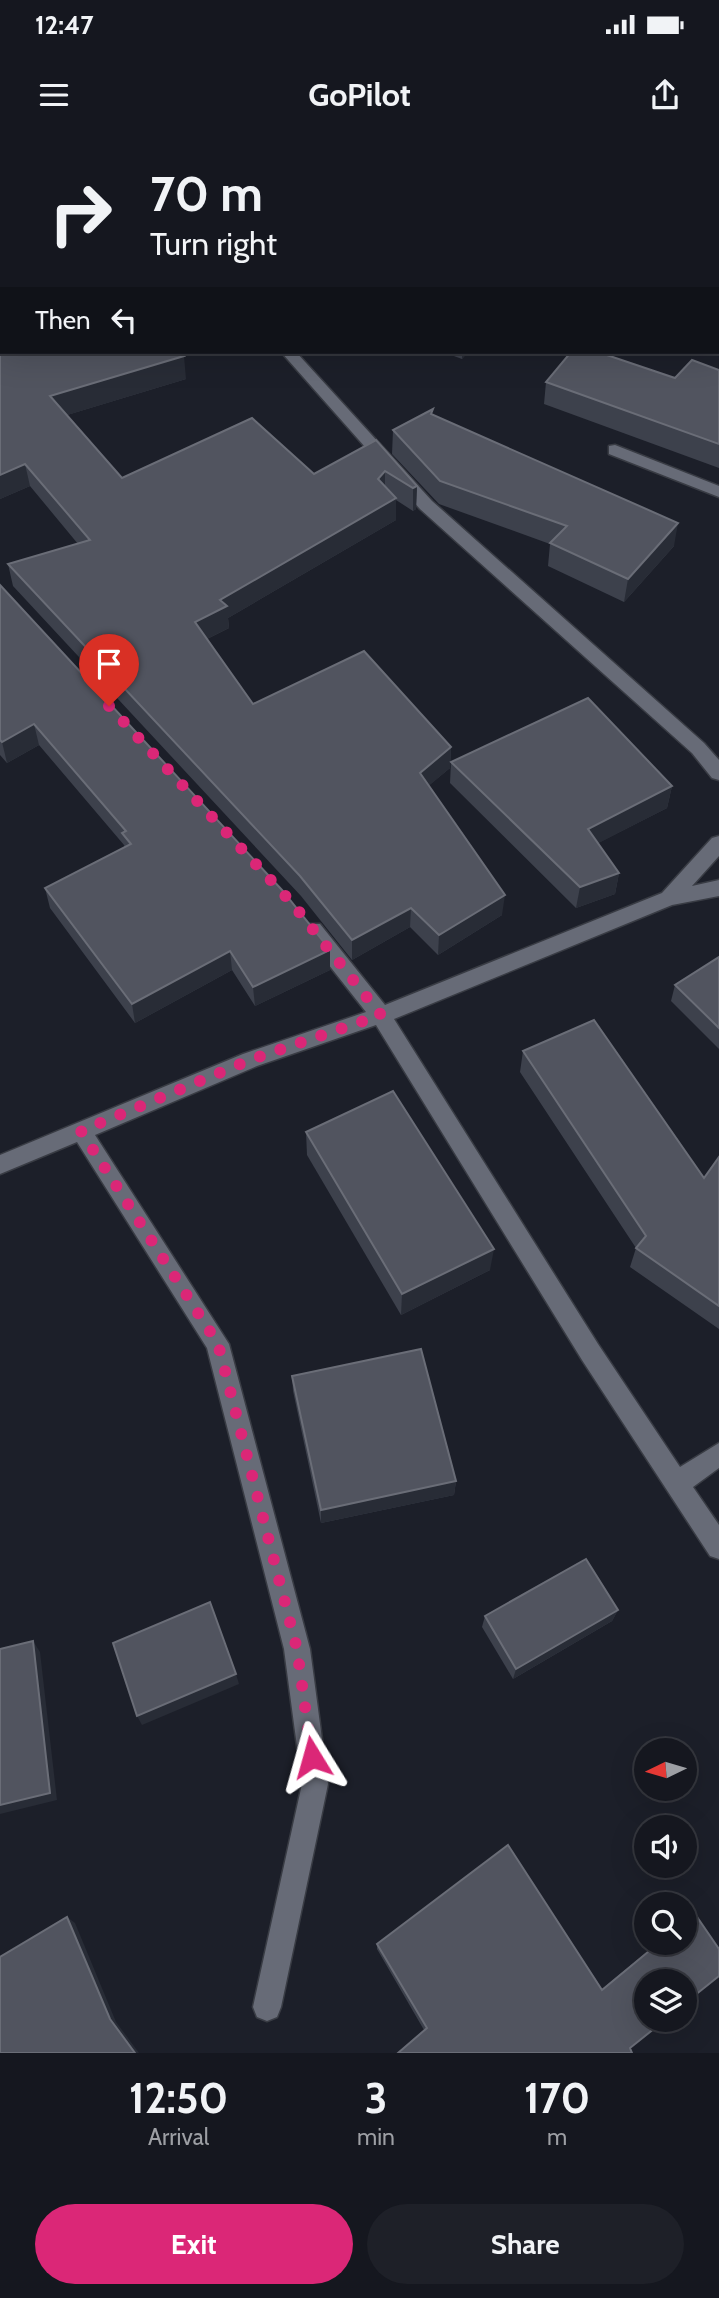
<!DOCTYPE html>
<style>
body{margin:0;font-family:Cabin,sans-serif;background:#1e2028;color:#f1f3f6;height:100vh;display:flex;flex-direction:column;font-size:26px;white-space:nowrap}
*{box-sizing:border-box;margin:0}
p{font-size:23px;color:#9d9fa4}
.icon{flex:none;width:38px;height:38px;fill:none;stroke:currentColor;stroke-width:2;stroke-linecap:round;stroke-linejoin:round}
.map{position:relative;height:1913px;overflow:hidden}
.drawer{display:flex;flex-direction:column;background:#15171f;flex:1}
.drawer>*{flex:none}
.banner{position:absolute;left:0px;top:0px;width:719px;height:214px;box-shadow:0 7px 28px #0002,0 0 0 2px #34363d;background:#15171f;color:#f1f3f6;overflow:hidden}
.needle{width:46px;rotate:265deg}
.tools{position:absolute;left:634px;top:1598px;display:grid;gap:14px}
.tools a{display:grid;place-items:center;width:63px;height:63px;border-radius:50%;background:#15171f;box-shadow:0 7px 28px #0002,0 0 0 2px #34363d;font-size:35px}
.pin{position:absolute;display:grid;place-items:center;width:60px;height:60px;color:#fff;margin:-72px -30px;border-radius:50% 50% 50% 0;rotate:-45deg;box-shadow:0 0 7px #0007}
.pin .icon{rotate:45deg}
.me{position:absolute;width:77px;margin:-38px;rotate:352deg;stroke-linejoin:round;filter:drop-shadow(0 0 5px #0008)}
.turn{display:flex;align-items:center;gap:24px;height:147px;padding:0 35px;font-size:32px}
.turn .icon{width:91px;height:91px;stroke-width:2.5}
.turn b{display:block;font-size:49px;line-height:60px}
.then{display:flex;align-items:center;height:66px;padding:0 35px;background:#0003;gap:14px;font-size:26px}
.eta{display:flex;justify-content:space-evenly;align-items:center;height:119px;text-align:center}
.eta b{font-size:42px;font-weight:700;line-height:49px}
.primary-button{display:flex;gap:14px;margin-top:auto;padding:14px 35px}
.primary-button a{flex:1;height:80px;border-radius:42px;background:#db2777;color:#fff;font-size:28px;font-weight:700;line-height:80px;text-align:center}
.primary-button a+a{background:#1e2028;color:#f1f3f6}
.status{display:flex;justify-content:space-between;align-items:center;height:49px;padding:0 35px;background:#15171f;direction:ltr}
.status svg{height:19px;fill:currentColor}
header{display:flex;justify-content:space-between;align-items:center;height:91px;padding:0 35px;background:#15171f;font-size:32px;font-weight:700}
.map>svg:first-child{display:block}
</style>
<div class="status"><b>12:47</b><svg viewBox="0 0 49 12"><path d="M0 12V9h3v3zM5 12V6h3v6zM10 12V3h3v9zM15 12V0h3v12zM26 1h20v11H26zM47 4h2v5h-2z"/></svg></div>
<header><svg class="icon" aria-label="menu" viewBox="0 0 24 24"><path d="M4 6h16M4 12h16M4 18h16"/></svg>GoPilot<svg class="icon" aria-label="share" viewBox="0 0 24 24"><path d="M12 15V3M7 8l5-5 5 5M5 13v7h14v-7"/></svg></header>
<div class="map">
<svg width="719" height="1913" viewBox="0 0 719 1913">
<rect width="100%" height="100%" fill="#1c1f29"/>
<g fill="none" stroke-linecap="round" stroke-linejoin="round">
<!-- stream -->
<g fill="#2a6f7e" fill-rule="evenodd">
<path d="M 200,0 L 215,0 L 216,2 L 202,2 Z"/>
<path d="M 718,142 L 719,143 L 719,151 L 718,150 Z"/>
</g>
<defs>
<g id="minor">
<path d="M 281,212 L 296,212 L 432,361 L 704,603 L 719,620 L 719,640 L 712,638 L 692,613 L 420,369 Z"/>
<path d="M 615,305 L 719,346 L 719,357 L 609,314 L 609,306 Z"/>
<path d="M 719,696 L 719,716 L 692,746 L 719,740 L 719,756 L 672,765 L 394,879 L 598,1204 L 680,1327 L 719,1303 L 719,1328 L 693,1347 L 719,1385 L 719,1419 L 710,1416 L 582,1220 L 376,885 L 257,926 L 95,995 L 229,1204 L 310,1509 L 328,1644 L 281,1867 L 277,1877 L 267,1881 L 257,1877 L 253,1867 L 302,1644 L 284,1509 L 207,1208 L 77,1002 L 0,1034 L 0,1015 L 243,914 L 366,872 L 306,796 L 303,790 L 306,784 L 320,784 L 385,865 L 662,753 L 712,698 Z"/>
</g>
</defs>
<!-- minor casing -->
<use href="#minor" stroke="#393c44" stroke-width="3"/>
<!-- minor -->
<use href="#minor" fill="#676b77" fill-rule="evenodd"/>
</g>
<!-- wall -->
<g fill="#3d414c">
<path d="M 646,0 L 719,0 L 719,62 L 718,61 L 718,2 L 652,2 Z"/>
<path d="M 0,71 L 186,239 L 67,275 L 122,338 L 314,334 L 376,300 L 417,346 L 416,369 L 413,371 L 396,360 L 396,380 L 228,478 L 229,488 L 207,499 L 253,564 L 451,607 L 450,628 L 428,646 L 502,775 L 438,815 L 410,787 L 352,820 L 301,756 L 13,446 L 8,424 L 78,404 L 30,346 L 0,359 Z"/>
<path d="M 443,212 L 468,212 L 462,219 Z"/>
<path d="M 719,230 L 719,328 L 544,264 L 546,242 L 675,238 Z"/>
<path d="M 433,275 L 674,406 L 624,462 L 548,426 L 550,404 L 439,364 L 392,314 L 393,290 Z"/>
<path d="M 0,445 L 330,830 L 255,866 L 232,830 L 135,883 L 50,768 L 45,748 L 125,708 L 124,705 L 39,605 L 7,623 L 0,615 Z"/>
<path d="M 451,622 L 672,646 L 667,668 L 598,703 L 619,733 L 615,754 L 576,768 L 450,643 Z"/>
<path d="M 719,817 L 719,909 L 671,861 L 675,845 Z"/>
<path d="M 523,911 L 704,1038 L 719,1017 L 719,1189 L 630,1127 L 636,1108 L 520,932 Z"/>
<path d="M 306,992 L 490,1130 L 401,1175 L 307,1015 Z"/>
<path d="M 292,1236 L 456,1341 L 454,1355 L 321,1383 L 293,1251 Z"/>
<path d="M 618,1470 L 612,1481 L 513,1539 L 482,1487 L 485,1476 Z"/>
<path d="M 508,1705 L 602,1849 L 659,1802 L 684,1802 L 684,1782 L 695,1774 L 719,1809 L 719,1836 L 684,1864 L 684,1841 L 646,1841 L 646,1880 L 665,1880 L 630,1908 L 632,1913 L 398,1913 L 424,1890 L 377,1809 L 377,1804 Z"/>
</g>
<!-- shaded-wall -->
<g fill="#282c36">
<path d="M 462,212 L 468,212 L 462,219 Z"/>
<path d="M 184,216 L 186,239 L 54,279 L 50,256 Z"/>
<path d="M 25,324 L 30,346 L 0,359 L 0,335 Z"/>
<path d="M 385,331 L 385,353 L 378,339 Z"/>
<path d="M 417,346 L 416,369 L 413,371 L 413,348 Z"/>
<path d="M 396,358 L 396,380 L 228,478 L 229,488 L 197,504 L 195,482 L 220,460 Z"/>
<path d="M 678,383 L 674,406 L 624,462 L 628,439 Z"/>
<path d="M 34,584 L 39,605 L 7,623 L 2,602 Z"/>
<path d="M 451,607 L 450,628 L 419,654 L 420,633 Z"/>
<path d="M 672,646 L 667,668 L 585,710 L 588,689 Z"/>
<path d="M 619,733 L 615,754 L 576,768 L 580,747 Z"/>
<path d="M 505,755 L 502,775 L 438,815 L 439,795 Z"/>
<path d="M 411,768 L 410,787 L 352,820 L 352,800 Z"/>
<path d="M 330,810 L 330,830 L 255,866 L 253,847 Z"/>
<path d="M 230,811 L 232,830 L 135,883 L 132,864 Z"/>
<path d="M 494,1109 L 490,1130 L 401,1175 L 402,1154 Z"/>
<path d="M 456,1341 L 454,1355 L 321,1383 L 321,1370 Z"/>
<path d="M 618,1470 L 612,1481 L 513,1539 L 516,1529 Z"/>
<path d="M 33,1501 L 40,1512 L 57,1660 L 0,1674 L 0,1665 Z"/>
<path d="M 236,1534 L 239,1544 L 142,1585 L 137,1576 Z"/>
<path d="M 67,1777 L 75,1783 L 116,1882 L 139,1913 L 135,1913 L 110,1879 Z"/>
</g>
<!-- building -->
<g fill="#51545f" stroke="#6a6d77" stroke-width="2">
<path d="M 22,0 L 85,0 L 86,2 L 23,2 Z"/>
<path d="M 709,0 L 719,0 L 719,37 L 718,37 L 718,2 L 708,2 Z"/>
<path d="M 2,70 L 2,212 L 179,212 L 184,216 L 50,256 L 122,338 L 252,278 L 314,334 L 376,300 L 417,346 L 413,348 L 385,331 L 378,339 L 396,358 L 220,460 L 227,466 L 195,482 L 253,564 L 364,511 L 451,607 L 420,633 L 505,755 L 439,795 L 411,768 L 352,800 L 300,736 L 8,424 L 90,400 L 25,324 L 0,335 L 0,71 Z"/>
<path d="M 571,212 L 598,212 L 675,238 L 692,220 L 719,230 L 719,304 L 546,242 Z"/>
<path d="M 433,269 L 431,274 L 678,383 L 628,439 L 550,403 L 567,386 L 440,341 L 393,290 Z"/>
<path d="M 0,445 L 282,750 L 330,810 L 253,847 L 230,811 L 132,864 L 45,748 L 131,704 L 122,693 L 126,691 L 34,584 L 2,602 L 0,600 Z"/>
<path d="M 588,558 L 672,646 L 588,689 L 619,733 L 580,747 L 451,622 Z"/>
<path d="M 719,817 L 719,888 L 675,845 Z"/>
<path d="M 594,880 L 704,1038 L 719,1017 L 719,1166 L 636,1108 L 646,1096 L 523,911 Z"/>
<path d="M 393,951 L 494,1109 L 402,1154 L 306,992 Z"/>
<path d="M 421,1209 L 456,1341 L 321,1370 L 292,1236 Z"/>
<path d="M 586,1419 L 618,1470 L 516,1529 L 485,1476 Z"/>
<path d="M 210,1462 L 236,1534 L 137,1576 L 113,1503 Z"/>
<path d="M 33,1501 L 50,1653 L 0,1665 L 0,1509 Z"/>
<path d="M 508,1705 L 602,1850 L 660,1802 L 684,1802 L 684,1783 L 695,1774 L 719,1809 L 719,1836 L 684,1864 L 684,1841 L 646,1841 L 646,1880 L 665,1880 L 630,1908 L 632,1913 L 398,1913 L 427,1888 L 377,1804 Z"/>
<path d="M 67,1777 L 110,1879 L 135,1913 L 0,1913 L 0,1817 Z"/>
</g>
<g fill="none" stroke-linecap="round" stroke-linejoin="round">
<!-- route -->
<path stroke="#db2777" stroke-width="12" stroke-dasharray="0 21.6" d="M 109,566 L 292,763 L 381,875 L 250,920 L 81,991 L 218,1204 L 297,1509 L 312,1617"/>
</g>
</svg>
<div class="tools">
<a><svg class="needle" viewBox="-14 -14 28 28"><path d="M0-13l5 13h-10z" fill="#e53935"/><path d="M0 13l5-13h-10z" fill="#9d9fa4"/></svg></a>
<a><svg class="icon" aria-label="sound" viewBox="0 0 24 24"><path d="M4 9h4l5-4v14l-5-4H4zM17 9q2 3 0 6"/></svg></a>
<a><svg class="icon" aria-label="search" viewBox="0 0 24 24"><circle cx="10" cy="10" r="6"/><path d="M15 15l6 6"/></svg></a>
<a><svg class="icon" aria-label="layers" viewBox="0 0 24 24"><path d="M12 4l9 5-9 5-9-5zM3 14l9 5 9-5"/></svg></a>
</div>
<div class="pin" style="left:109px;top:566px;background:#d93025"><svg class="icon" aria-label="arrive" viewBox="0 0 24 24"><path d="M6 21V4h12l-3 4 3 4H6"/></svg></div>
<svg class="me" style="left:312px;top:1617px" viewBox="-20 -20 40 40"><path d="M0-17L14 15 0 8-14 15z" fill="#db2777" stroke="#fff" stroke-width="4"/></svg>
<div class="banner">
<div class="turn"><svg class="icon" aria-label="right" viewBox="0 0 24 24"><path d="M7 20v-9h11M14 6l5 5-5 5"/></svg><div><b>70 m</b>Turn right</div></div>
<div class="then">Then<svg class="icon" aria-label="left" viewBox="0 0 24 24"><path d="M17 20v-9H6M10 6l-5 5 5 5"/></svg></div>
</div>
</div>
<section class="drawer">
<div class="eta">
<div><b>12:50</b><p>Arrival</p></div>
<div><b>3</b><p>min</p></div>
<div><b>170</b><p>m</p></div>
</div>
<div class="primary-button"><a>Exit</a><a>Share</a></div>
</section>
